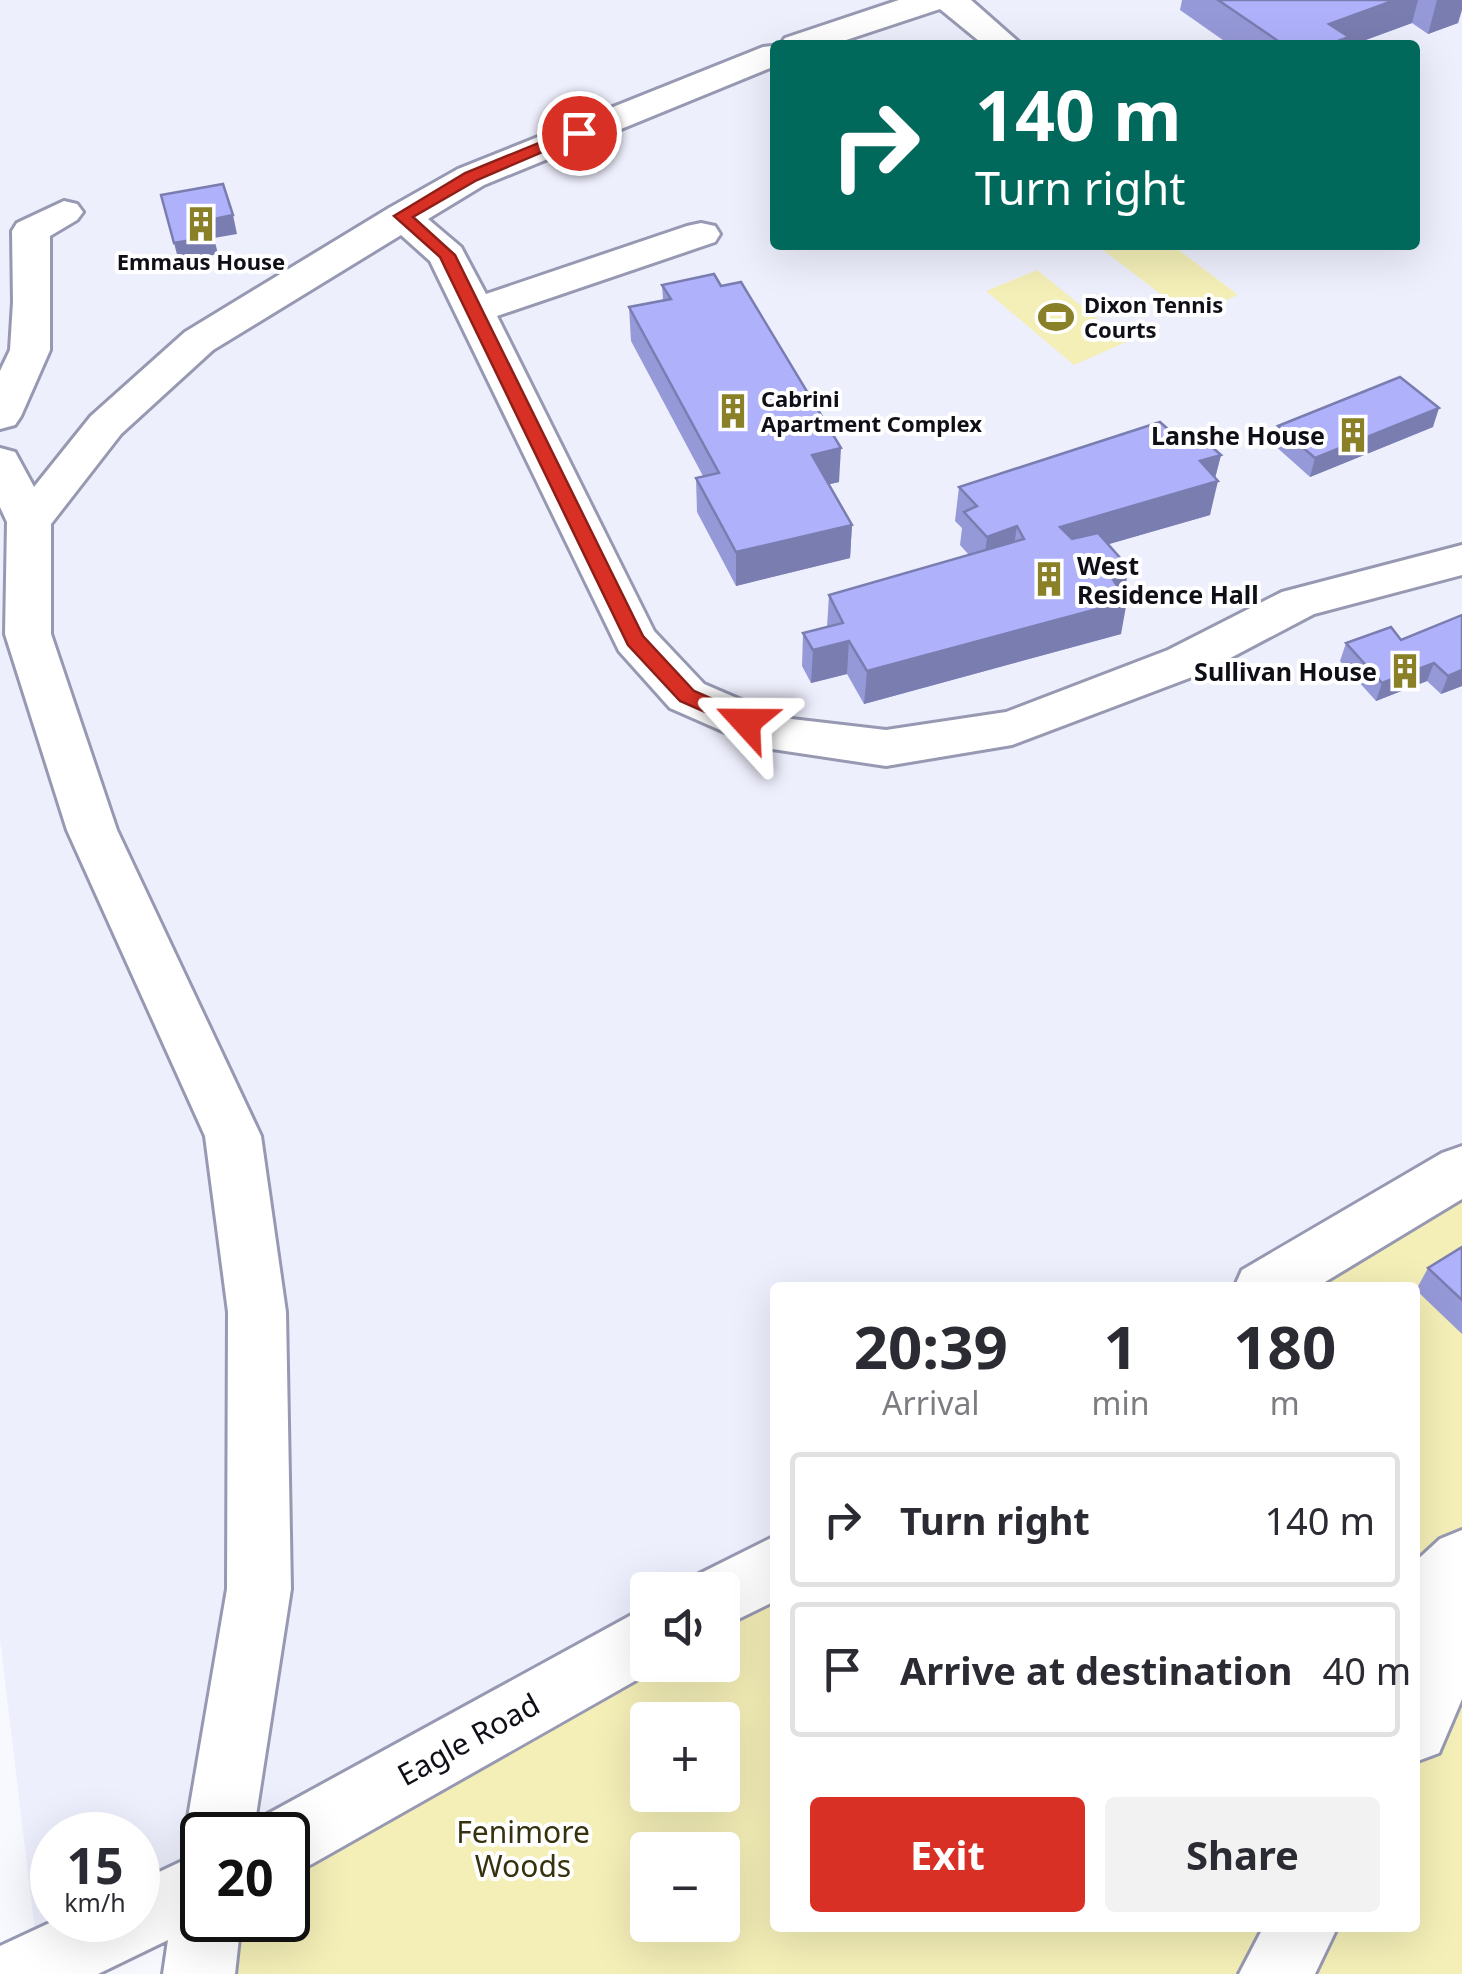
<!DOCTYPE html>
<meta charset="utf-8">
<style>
body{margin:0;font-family:"Noto Sans",sans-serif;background:#f2f2f3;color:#2b2b33;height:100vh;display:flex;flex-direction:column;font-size:38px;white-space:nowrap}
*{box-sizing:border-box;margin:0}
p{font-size:32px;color:#7c7c81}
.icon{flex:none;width:55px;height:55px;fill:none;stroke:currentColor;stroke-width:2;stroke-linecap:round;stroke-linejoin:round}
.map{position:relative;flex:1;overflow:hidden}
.details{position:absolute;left:770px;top:1282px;width:650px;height:650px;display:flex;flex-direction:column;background:#fff;border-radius:10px;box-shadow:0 10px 40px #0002}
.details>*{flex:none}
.hud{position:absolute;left:770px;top:40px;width:650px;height:210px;border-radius:10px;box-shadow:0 10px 40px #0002;background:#00695c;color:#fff;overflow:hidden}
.fabs{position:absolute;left:630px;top:1572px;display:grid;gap:20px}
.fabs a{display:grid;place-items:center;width:110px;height:110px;border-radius:10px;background:#fff;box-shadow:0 10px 40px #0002;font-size:50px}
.speed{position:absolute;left:30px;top:1812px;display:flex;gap:20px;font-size:50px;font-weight:700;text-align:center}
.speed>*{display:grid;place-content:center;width:130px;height:130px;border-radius:50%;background:#fff;box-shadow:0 10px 40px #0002;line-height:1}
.speed small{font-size:25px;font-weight:400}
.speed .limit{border:5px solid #111;border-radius:15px;background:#fff;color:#111}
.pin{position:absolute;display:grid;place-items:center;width:85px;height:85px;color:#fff;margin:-42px;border:5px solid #fff;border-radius:50%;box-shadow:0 2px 10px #0007}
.me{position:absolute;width:110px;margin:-55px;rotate:294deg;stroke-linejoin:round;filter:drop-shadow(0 0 8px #0008)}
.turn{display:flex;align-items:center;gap:35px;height:210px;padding:0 40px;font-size:45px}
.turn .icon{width:130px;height:130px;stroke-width:2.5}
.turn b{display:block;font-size:70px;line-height:85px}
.eta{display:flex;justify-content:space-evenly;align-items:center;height:170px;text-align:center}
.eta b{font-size:60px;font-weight:700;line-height:70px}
.action{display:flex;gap:20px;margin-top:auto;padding:20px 40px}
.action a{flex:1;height:115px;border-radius:10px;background:#d93025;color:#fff;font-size:40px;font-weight:700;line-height:115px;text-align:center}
.action a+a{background:#f2f2f3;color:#2b2b33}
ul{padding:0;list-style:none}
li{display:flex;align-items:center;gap:30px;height:135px;margin:0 20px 15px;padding:0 20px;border:5px solid #e1e1e2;border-radius:10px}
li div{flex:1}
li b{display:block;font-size:38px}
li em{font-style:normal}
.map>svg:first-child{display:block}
</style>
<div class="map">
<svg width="1462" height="1974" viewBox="0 0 1462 1974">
<rect width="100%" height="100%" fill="#f8f9ff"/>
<!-- built -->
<path fill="#eeeffd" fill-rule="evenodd" d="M 0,0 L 1462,0 L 1462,1168 L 1261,1287 L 775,1288 L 775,1563 L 722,1590 L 648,1590 L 647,1633 L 277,1835 L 202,1835 L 202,1876 L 138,1911 L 138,1835 L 52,1835 L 52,1920 L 122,1920 L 39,1965 L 0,1640 ZM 775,45 L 1415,45 L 1415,245 L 775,245 Z"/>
<!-- green -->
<g fill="#f4efb7" fill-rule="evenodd">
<path d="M 1172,245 L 1238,295 L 1189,316 L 1098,246 Z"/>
<path d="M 1037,270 L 1126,342 L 1074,365 L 986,291 Z"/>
<path d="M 1462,1168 L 1462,1974 L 199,1974 L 206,1920 L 288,1920 L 288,1839 L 647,1634 L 648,1665 L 722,1665 L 723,1591 L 775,1561 L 775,1928 L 1415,1928 L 1415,1288 L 1252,1287 ZM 648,1720 L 722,1720 L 722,1795 L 648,1795 ZM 648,1850 L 722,1850 L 722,1925 L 648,1925 Z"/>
</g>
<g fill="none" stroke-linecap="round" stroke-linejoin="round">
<defs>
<g id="minor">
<path d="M 899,0 L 971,0 L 1022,45 L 984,45 L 940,9 L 831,45 L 775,45 L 775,66 L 484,185 L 428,219 L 461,247 L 486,294 L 687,226 L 701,223 L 715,226 L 720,234 L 715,242 L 497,316 L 654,631 L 704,684 L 783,718 L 886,730 L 1006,712 L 1168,650 L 1282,592 L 1462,545 L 1462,575 L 1314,614 L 1200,674 L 1012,745 L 886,766 L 759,747 L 670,708 L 619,651 L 430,261 L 401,235 L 213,350 L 121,434 L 51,524 L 51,634 L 117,830 L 261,1136 L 286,1312 L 291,1589 L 253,1835 L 202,1835 L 202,1920 L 241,1920 L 235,1974 L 163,1974 L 168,1940 L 98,1974 L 0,1974 L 0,1946 L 56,1920 L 138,1920 L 138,1882 L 193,1856 L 185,1835 L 227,1589 L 228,1312 L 205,1136 L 67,830 L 5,634 L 7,522 L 0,507 L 0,448 L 15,452 L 34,487 L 91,416 L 185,332 L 389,208 L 458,169 L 763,47 L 780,45 L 785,38 Z"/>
<path d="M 64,201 L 77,204 L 83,212 L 77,220 L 50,236 L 50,350 L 21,416 L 15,425 L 0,429 L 0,371 L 10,350 L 13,302 L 12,231 L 17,223 Z"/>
<path d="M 1462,1146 L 1462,1199 L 1315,1288 L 1234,1288 L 1242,1270 L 1442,1153 Z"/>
<path d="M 1462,1530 L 1462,1699 L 1439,1753 L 1415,1762 L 1415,1562 L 1440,1539 Z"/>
<path d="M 775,1536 L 775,1601 L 722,1627 L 722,1590 L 693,1590 L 699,1574 Z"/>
<path d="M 648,1606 L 648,1665 L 663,1665 L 312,1864 L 288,1874 L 288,1835 L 256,1835 L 264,1816 Z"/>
<path d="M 1263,1928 L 1337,1928 L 1315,1974 L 1239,1974 Z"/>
</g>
</defs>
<!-- minor casing -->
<use href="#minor" stroke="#9799b2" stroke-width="6"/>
<!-- minor -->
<use href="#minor" fill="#fff" fill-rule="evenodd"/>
</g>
<!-- wall -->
<g fill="#9699d8">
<path d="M 1182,0 L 1462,0 L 1458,23 L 1428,34 L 1412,23 L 1352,45 L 1230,45 L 1180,10 Z"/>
<path d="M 662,285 L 839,482 L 829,484 L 852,525 L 850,558 L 736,586 L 697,512 L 696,478 L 703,476 L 631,341 L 629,307 L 663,300 Z"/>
<path d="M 1278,426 L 1433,427 L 1310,477 L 1273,444 Z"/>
<path d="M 1188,447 L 1221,455 L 1215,478 L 1210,515 L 1108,544 L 1129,568 L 1123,595 L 1121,634 L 864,704 L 847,674 L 811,683 L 802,666 L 803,633 L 827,627 L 829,595 L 969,555 L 960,545 L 962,528 L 955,521 L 959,487 Z"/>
<path d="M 1462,615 L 1462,686 L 1441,694 L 1427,681 L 1376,701 L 1340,661 L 1346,643 L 1401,640 Z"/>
<path d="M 1462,1247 L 1462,1334 L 1416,1290 L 1428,1268 Z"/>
</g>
<!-- shaded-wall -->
<g fill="#7a7db0">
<path d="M 1395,0 L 1418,0 L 1412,23 L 1352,45 L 1324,45 L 1329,24 Z"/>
<path d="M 1437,0 L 1462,0 L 1462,10 L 1458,23 L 1428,34 Z"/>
<path d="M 233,215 L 237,234 L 214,238 L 218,254 L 179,262 L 174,243 L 209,220 Z"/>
<path d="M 1439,408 L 1433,427 L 1310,477 L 1315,458 Z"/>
<path d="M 841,448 L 839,482 L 810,489 L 812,455 Z"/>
<path d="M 1221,455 L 1214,482 L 1218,481 L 1210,515 L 1054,560 L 1060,527 L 1200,461 Z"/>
<path d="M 852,525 L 850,558 L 736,586 L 736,552 Z"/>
<path d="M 1017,526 L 1012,559 L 983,571 L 987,537 Z"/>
<path d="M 1129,568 L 1122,602 L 1127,601 L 1121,634 L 864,704 L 867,671 Z"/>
<path d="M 849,641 L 847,674 L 811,683 L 813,650 Z"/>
<path d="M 1434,663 L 1427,681 L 1376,701 L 1382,683 Z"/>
<path d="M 1462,670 L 1462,686 L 1441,694 L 1448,676 Z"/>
</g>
<!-- building -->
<g fill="#afb2fb" stroke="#7a7db0" stroke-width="2.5">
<path d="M 1218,0 L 1395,0 L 1329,24 L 1349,37 L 1327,45 L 1284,45 Z"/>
<path d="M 223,184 L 233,215 L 209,220 L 214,236 L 174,243 L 161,195 Z"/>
<path d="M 714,274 L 721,286 L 741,282 L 841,448 L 812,455 L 852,525 L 736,552 L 696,478 L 719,473 L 629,307 L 671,299 L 662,285 Z"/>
<path d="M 1400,377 L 1439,408 L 1315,458 L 1278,426 Z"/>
<path d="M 1160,422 L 1188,447 L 1206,442 L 1221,455 L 1200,461 L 1218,481 L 1060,527 L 1072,539 L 1098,533 L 1129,568 L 1110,575 L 1127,601 L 867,671 L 849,641 L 813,650 L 803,633 L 843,623 L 829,595 L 1024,539 L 1017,526 L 987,537 L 964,512 L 977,506 L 959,487 Z"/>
<path d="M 1462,615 L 1462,670 L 1448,676 L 1434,663 L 1382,683 L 1346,643 L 1391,627 L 1401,640 Z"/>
<path d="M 1462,1247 L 1462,1300 L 1428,1268 Z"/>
</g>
<!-- route -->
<path fill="#d93025" stroke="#8d1f18" stroke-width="2.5" d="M 573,129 L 587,133 L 477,180 L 413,217 L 455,255 L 643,636 L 694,691 L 754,717 L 757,722 L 754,728 L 746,730 L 680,701 L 628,645 L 440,257 L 394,216 L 465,173 Z"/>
<!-- icons -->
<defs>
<symbol id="building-bare" viewBox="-9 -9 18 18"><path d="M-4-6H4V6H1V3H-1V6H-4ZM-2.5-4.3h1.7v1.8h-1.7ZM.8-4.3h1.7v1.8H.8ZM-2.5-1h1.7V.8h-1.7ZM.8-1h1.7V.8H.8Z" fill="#898027" stroke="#fff" stroke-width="2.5" paint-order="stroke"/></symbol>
<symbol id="stadium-bare" viewBox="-9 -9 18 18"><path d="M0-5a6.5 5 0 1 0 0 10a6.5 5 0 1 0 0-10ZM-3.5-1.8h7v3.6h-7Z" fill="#898027" stroke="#fff" stroke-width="2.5" paint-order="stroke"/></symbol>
</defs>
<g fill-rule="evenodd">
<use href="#building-bare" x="176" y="199" width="50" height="50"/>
<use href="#stadium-bare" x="1031" y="292" width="50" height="50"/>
<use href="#building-bare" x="708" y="386" width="50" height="50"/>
<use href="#building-bare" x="1328" y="410" width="50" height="50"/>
<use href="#building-bare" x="1024" y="554" width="50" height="50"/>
<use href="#building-bare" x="1380" y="646" width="50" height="50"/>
</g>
<g text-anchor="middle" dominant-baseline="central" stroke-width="8" stroke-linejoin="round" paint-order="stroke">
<!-- far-poi labels -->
<g font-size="22" font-weight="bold" fill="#0f0f18" stroke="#fff" text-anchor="start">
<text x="201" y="261" text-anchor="middle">Emmaus House</text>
<text x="1084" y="304">Dixon Tennis<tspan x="1084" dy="25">Courts</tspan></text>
<text x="761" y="398">Cabrini<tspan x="761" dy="25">Apartment Complex</tspan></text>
</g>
<!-- poi labels -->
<g font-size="25" font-weight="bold" fill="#0f0f18" stroke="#fff" text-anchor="end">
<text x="1325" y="435">Lanshe House</text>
<text x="1077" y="565" text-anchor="start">West<tspan x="1077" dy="29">Residence Hall</tspan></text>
<text x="1377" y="671">Sullivan House</text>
</g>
<!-- near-street labels -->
<g font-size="30" fill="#0f0f18" stroke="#fff">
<text transform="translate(468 1739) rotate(-29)">Eagle Road</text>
</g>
<!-- near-park labels -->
<g font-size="30" fill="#36320e" stroke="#fff">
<text x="523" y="1831">Fenimore<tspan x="523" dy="34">Woods</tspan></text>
</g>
</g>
</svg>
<div class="fabs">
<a><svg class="icon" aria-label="sound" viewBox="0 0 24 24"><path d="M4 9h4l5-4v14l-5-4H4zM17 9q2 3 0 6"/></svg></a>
<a>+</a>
<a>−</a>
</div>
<div class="speed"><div>15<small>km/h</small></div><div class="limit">20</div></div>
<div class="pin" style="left:579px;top:133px;background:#d93025"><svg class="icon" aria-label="arrive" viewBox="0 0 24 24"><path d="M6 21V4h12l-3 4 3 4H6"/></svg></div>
<svg class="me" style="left:746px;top:722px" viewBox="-20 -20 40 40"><path d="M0-17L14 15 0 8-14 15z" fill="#d93025" stroke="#fff" stroke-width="4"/></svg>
<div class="hud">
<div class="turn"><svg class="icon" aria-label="right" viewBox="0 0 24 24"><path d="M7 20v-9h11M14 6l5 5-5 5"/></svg><div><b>140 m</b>Turn right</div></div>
</div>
<section class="details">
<div class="eta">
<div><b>20:39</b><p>Arrival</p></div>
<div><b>1</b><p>min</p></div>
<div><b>180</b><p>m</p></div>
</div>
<ul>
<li><svg class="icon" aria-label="right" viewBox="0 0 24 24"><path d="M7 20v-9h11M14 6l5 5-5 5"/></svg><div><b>Turn right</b></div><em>140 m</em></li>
<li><svg class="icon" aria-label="arrive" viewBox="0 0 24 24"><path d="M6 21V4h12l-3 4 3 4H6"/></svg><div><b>Arrive at destination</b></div><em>40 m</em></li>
</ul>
<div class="action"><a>Exit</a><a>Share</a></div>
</section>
</div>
